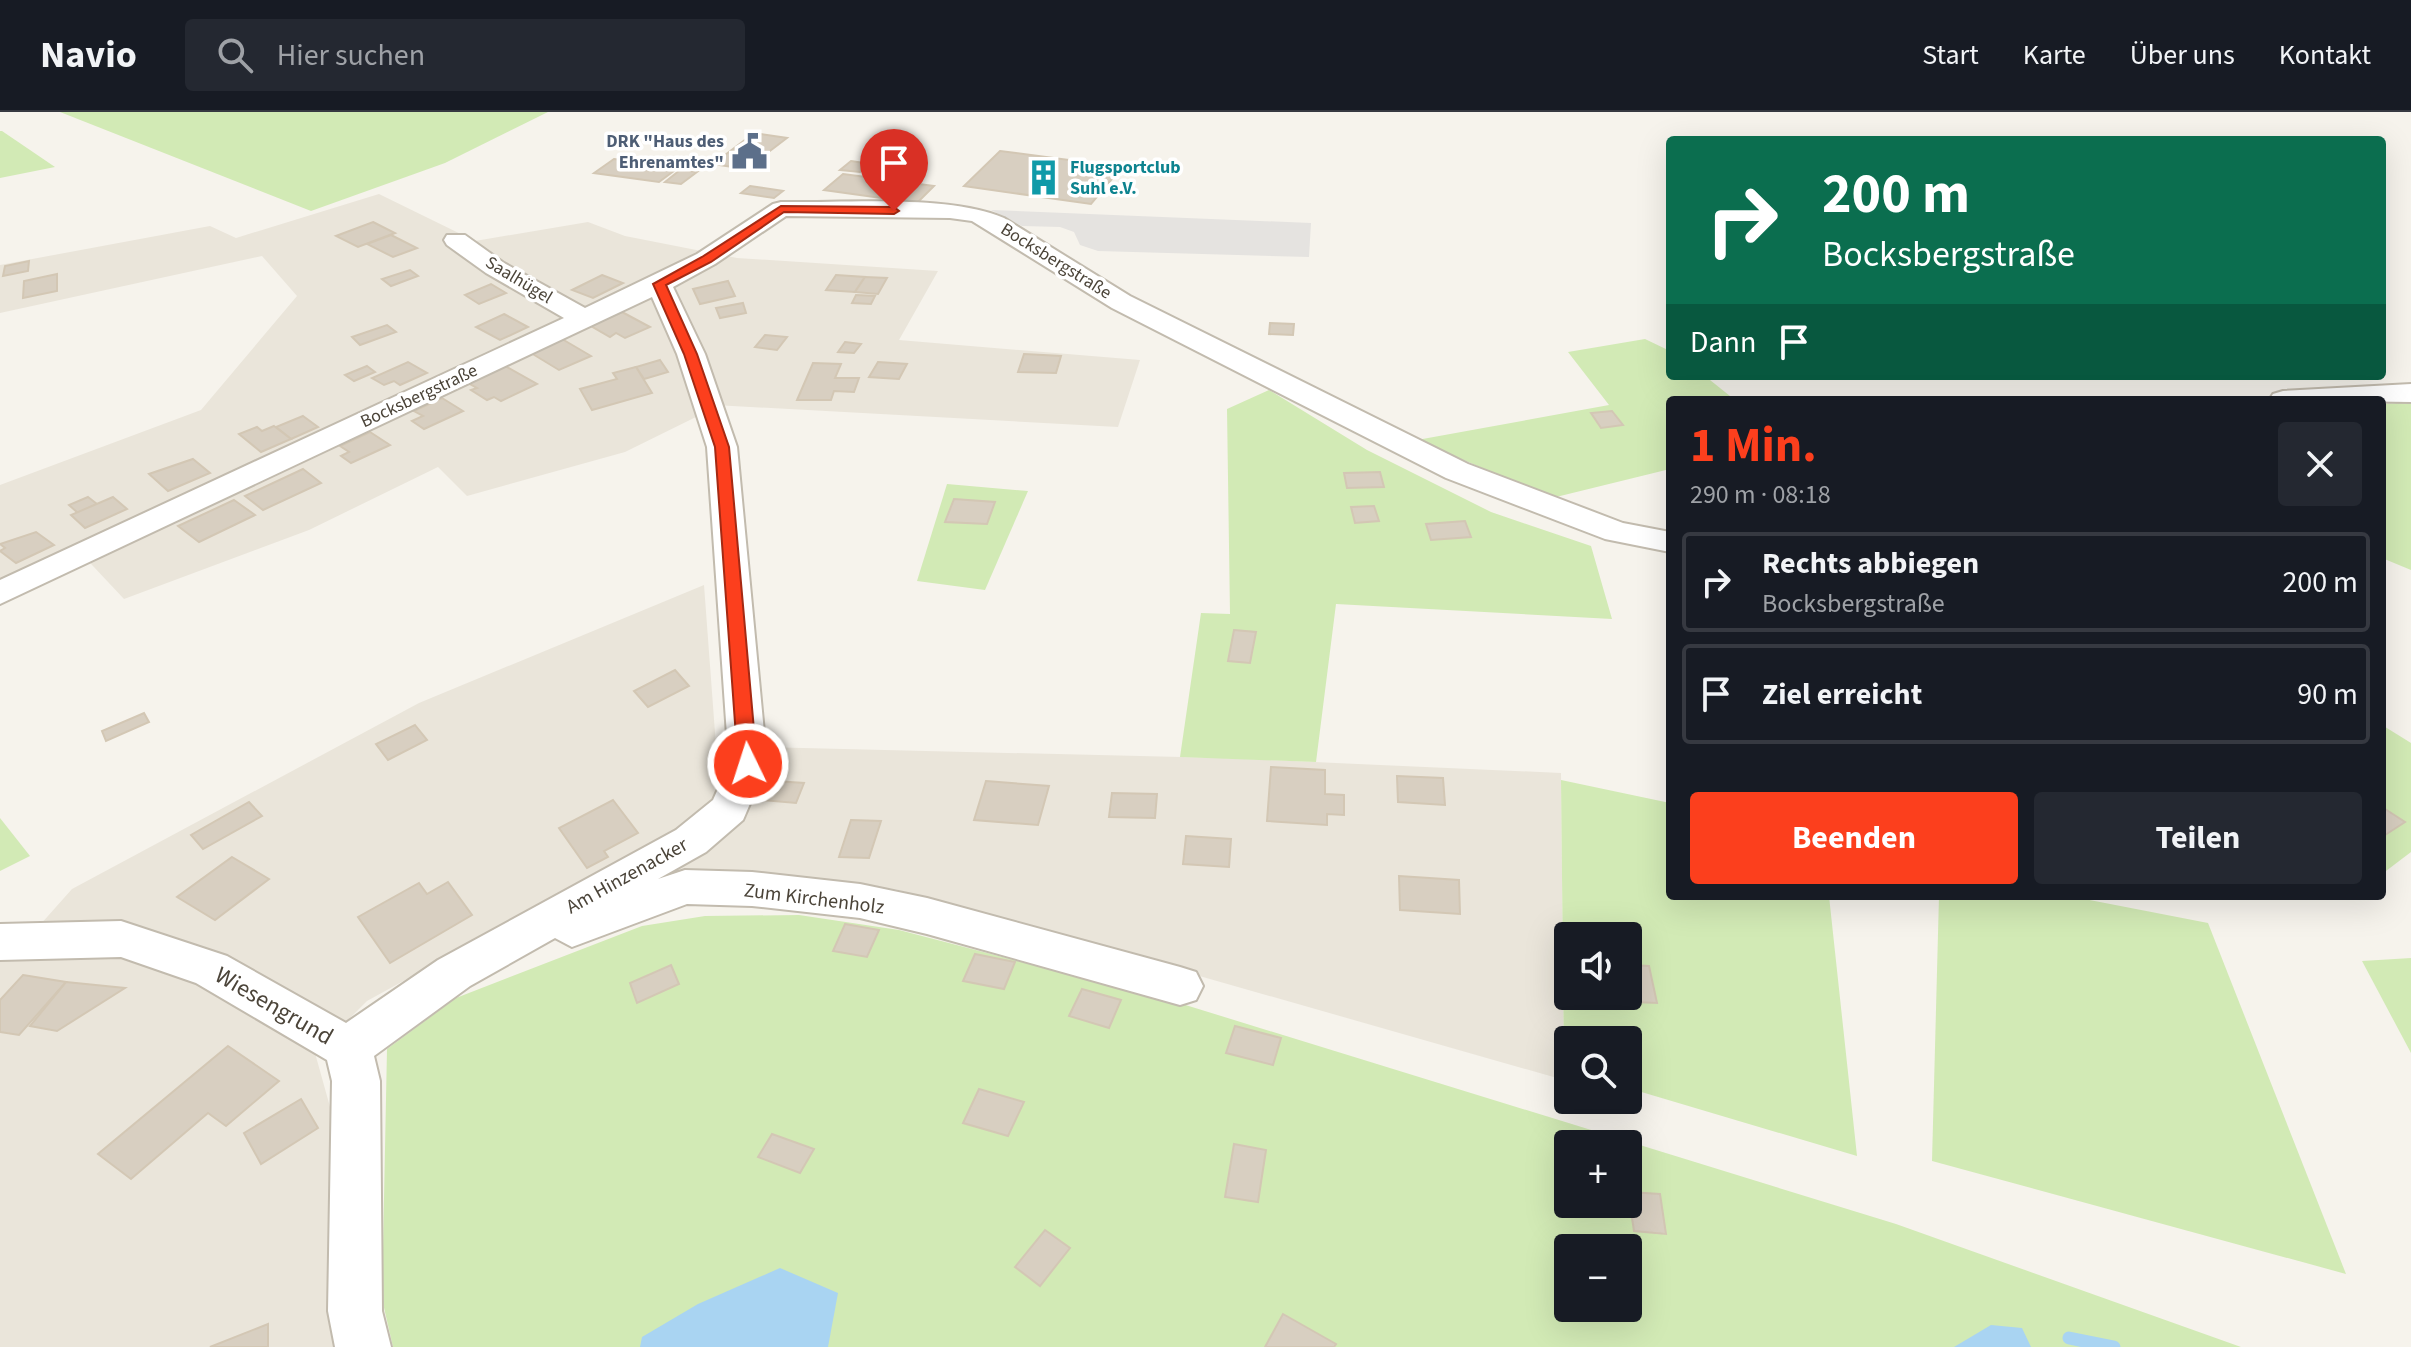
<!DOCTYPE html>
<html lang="de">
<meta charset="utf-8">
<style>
body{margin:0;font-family:"Source Sans 3",sans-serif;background:#242831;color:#f1f3f6;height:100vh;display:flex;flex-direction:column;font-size:30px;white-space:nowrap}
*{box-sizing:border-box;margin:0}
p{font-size:26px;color:#9ea1a6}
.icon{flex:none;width:44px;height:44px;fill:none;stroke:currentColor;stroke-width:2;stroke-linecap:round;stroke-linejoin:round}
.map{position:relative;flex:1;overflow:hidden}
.drawer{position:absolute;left:1666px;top:284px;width:720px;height:504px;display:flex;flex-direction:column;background:#171b24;border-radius:8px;box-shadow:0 8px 32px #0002}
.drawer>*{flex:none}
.top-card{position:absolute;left:1666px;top:24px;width:720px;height:244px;border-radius:8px;box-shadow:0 8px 32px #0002;background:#0b6e4f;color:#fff;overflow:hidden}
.fabs{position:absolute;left:1554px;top:810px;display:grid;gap:16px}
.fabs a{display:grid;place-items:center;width:88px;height:88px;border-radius:8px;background:#171b24;box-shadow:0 8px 32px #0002;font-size:40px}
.pin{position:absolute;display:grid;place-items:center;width:68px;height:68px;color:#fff;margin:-82px -34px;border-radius:50% 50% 50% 0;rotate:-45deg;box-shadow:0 0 8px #0007}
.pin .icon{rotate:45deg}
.me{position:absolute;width:88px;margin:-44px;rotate:356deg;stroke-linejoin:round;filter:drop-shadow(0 0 6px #0008)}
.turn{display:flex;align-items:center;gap:28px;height:168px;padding:0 24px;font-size:36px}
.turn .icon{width:104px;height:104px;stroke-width:2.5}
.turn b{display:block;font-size:56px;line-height:68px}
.then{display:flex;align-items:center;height:76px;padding:0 24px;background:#0003;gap:16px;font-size:30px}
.round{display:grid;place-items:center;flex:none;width:84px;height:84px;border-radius:8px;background:#242831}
.head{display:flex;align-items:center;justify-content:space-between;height:136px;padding:0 24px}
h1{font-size:48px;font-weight:700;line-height:60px;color:#fc3f1d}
.cta{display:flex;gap:16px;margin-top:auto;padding:16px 24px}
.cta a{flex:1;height:92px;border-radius:8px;background:#fc3f1d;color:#fff;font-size:32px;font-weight:700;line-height:92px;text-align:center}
.cta a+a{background:#242831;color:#f1f3f6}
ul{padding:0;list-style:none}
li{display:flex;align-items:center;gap:24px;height:100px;margin:0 16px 12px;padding:0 8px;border:4px solid #363941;border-radius:8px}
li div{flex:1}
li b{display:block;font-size:30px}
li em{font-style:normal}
header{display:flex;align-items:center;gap:48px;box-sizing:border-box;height:112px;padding:0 40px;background:#171b24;border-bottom:2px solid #363941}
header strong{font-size:38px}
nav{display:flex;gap:44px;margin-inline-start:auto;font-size:28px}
.search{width:560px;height:72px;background:#242831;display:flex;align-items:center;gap:20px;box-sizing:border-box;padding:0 28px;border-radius:8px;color:#9ea1a6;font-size:30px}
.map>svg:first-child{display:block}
</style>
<header>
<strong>Navio</strong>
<div class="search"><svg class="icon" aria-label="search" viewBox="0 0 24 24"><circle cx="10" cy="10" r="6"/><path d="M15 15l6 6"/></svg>Hier suchen</div>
<nav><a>Start</a><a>Karte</a><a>Über uns</a><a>Kontakt</a></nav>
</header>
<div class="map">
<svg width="2411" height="1235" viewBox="0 0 2411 1235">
<rect width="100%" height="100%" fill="#f6f3ec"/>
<!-- residential -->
<g fill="#eae5da">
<path d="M 379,82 L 475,129 L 588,110 L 625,124 L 737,146 L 938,159 L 899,228 L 1140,248 L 1118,315 L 696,292 L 698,304 L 625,340 L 467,384 L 438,355 L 309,418 L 124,487 L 77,437 L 0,473 L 0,373 L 201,298 L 297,184 L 262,144 L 0,201 L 0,153 L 210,114 L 236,126 Z"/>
<path d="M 704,473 L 716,634 L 1223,646 L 1561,661 L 1564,968 L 895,777 L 722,762 L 611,764 L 554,786 L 367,889 L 315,941 L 337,1020 L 333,1235 L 0,1235 L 0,842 L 15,841 L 72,777 L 419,591 Z"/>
</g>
<!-- green -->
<g fill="#d2eab5" fill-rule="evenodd">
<path d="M 60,0 L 548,0 L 445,51 L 311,99 Z"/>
<path d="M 0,19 L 2,19 L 55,55 L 0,66 Z"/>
<path d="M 1645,227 L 1670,239 L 1670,264 L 1705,264 L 1735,288 L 1670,288 L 1670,357 L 1552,386 L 1417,328 L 1609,293 L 1568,240 Z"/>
<path d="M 1269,278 L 1367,338 L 1491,400 L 1591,434 L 1612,507 L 1336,492 L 1316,650 L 1180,645 L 1201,501 L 1230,502 L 1227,297 Z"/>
<path d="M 2411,290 L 2411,458 L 2382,446 L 2382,292 Z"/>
<path d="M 947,372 L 1028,379 L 985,478 L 917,469 Z"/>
<path d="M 2382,613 L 2411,631 L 2411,740 L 2382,762 Z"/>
<path d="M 1561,668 L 1670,691 L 1670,784 L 1829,784 L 1857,1044 L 1628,976 L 1628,928 L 1568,928 L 1568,959 L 1564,957 ZM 1568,824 L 1628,824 L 1628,884 L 1568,884 Z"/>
<path d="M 0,706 L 30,744 L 0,759 Z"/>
<path d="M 1939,784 L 2069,784 L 2208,811 L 2346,1162 L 1932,1049 Z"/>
<path d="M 799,803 L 899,818 L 1179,891 L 1896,1112 L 2241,1235 L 393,1235 L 382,1187 L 387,937 L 456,886 L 642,814 L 705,804 ZM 1568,1032 L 1628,1032 L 1628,1092 L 1568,1092 ZM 1568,1136 L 1628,1136 L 1628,1196 L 1568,1196 Z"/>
<path d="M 2411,846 L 2411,941 L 2362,849 Z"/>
</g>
<!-- parking -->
<path fill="#e5e3e0" d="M 991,98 L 1311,111 L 1309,145 L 1098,139 L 1080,133 L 1074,120 L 1060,115 L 1022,114 Z"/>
<!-- water -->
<g fill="#a9d4f2">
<path d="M 780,1156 L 838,1181 L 828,1235 L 640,1235 L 642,1225 L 698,1192 Z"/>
<path d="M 1991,1213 L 2022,1216 L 2031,1235 L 1954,1235 Z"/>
</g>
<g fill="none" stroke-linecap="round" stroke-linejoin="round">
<!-- stream -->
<path stroke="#a9d4f2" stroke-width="13" d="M 2069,1226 L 2114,1235"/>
</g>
<!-- building -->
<g fill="#d8cfc1" stroke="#d3c7b4" stroke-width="2">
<path d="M 754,21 L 787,26 L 746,57 L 713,52 Z"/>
<path d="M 1000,39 L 1122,55 L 1091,92 L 964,74 Z"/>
<path d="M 614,47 L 678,56 L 659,70 L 594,61 Z"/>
<path d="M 851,49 L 870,52 L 860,60 L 840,58 Z"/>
<path d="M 680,58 L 697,60 L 681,72 L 665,70 Z"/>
<path d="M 843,62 L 934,74 L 917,91 L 824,78 Z"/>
<path d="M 750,74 L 783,79 L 774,86 L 741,81 Z"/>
<path d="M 373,110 L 395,121 L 358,135 L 336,124 Z"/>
<path d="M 391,123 L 417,136 L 393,145 L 367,132 Z"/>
<path d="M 29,149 L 28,159 L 3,164 L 5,154 Z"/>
<path d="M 410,158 L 418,164 L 391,174 L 382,167 Z"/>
<path d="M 57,162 L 57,179 L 23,186 L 24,169 Z"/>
<path d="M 602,163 L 623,171 L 593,186 L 572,178 Z"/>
<path d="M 836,163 L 865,165 L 855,180 L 826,178 Z"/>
<path d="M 865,165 L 887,166 L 878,182 L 855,180 Z"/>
<path d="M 728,169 L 735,184 L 700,192 L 693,177 Z"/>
<path d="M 491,172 L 506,181 L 479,192 L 465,183 Z"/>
<path d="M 856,183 L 875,184 L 871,192 L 852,191 Z"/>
<path d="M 743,191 L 746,201 L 720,206 L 716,196 Z"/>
<path d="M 622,200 L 650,215 L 625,226 L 616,221 L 610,225 L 591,214 Z"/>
<path d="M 504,202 L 528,215 L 500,228 L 476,215 Z"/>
<path d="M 1270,211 L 1294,212 L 1293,223 L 1269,222 Z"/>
<path d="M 387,213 L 396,220 L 360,233 L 352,225 Z"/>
<path d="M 765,223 L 787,225 L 777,238 L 755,235 Z"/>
<path d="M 562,227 L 591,244 L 559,258 L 531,241 Z"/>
<path d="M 845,230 L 861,232 L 854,241 L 838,240 Z"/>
<path d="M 1024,242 L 1061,244 L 1056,261 L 1018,260 Z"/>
<path d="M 660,248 L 668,260 L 644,267 L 636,255 Z"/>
<path d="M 408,250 L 427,261 L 400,273 L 394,269 L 384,273 L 372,266 Z"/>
<path d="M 878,250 L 907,252 L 899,267 L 869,265 Z"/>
<path d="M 813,251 L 841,252 L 835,266 L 859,266 L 854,280 L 834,279 L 831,288 L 797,288 Z"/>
<path d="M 367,254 L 375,260 L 354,269 L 345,263 Z"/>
<path d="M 505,254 L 537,272 L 501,289 L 494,285 L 487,288 L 471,278 L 477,276 L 468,271 Z"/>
<path d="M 636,255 L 652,281 L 592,298 L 580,277 L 617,267 L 613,261 Z"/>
<path d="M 442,286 L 463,299 L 424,317 L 412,309 L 423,304 L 414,299 Z"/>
<path d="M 1612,299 L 1623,313 L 1601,316 L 1591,301 Z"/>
<path d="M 303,304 L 318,315 L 291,327 L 276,315 Z"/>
<path d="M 274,314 L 291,327 L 261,340 L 239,322 L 257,315 L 262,319 Z"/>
<path d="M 370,320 L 390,333 L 351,351 L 341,344 L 349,340 L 340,334 Z"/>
<path d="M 193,347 L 210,361 L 168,379 L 149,362 Z"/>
<path d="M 303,357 L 321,371 L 263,398 L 245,384 Z"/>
<path d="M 1380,360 L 1384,375 L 1347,376 L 1344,361 Z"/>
<path d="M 88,385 L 97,392 L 78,401 L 69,393 Z"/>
<path d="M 113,385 L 127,397 L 85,416 L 71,403 Z"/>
<path d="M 954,387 L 995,390 L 987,412 L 945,410 Z"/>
<path d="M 234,388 L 255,403 L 199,430 L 178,414 Z"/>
<path d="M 1374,394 L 1379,409 L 1355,411 L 1351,395 Z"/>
<path d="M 1465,409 L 1471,425 L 1431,428 L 1426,412 Z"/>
<path d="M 36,420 L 54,433 L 16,451 L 0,439 L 5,436 L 0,432 Z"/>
<path d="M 1234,518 L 1256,520 L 1250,551 L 1228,549 Z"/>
<path d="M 675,558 L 689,574 L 648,595 L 634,579 Z"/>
<path d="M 144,601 L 149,610 L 106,629 L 102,619 Z"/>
<path d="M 415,613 L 427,628 L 388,648 L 376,632 Z"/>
<path d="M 1271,655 L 1325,658 L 1325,682 L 1344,683 L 1344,703 L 1327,702 L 1327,713 L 1267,709 Z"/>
<path d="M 1397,664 L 1443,666 L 1445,693 L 1398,690 Z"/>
<path d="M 757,668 L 804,671 L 796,691 L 749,687 Z"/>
<path d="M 986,669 L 1049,674 L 1038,713 L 974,708 Z"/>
<path d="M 1112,681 L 1157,682 L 1155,706 L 1109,705 Z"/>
<path d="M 613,688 L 638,721 L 604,739 L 608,745 L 587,756 L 559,716 Z"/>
<path d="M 249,690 L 262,704 L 203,737 L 191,723 Z"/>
<path d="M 2382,695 L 2405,710 L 2382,725 Z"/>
<path d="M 851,708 L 881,709 L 869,746 L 839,745 Z"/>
<path d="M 1186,724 L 1231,727 L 1229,755 L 1183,752 Z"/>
<path d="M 232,745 L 269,767 L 215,808 L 177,785 Z"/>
<path d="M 1399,764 L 1459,768 L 1460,802 L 1400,798 Z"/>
<path d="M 448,770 L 472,803 L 390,851 L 358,805 L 419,771 L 427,782 Z"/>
<path d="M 845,812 L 879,818 L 867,845 L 833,839 Z"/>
<path d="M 975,842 L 1015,850 L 1004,877 L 963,869 Z"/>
<path d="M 671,853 L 679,872 L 637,891 L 630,871 Z"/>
<path d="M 1628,853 L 1649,854 L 1657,891 L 1610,889 L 1609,884 L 1628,884 Z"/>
<path d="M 23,863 L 66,870 L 19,923 L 0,920 L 0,888 Z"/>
<path d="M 66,870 L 125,876 L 57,919 L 30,914 Z"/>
<path d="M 1082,877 L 1121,888 L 1109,916 L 1069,904 Z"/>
<path d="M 1235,914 L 1281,926 L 1273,953 L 1226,941 Z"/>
<path d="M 228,934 L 279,969 L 226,1014 L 208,1001 L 131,1067 L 98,1042 Z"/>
<path d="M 979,977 L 1024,990 L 1008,1024 L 963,1011 Z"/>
<path d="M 301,987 L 318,1016 L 261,1052 L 244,1021 Z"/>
<path d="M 772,1022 L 814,1037 L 800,1061 L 758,1045 Z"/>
<path d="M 1234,1032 L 1266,1038 L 1258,1090 L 1225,1085 Z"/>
<path d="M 1628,1080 L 1660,1082 L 1666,1122 L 1634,1119 Z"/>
<path d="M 1045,1118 L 1070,1136 L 1040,1174 L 1015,1155 Z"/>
<path d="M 1283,1202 L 1336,1232 L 1334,1235 L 1265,1235 Z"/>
<path d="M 268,1212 L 268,1235 L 210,1235 Z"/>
</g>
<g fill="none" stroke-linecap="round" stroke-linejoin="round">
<defs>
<g id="street">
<path d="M 781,90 C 844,91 949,82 1004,106 L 1130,184 L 1468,352 L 1623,411 L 1670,420 L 1670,440 L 1605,427 L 1446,366 L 1112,196 L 972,109 L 950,106 L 786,104 L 715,152 L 673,175 L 705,242 L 737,335 L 767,652 L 743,708 L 706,740 L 658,767 L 685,758 L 752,760 L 860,772 L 927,786 L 1180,855 L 1196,860 L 1203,874 L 1196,888 L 1180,893 L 927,822 L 860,806 L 752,794 L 687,792 L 572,835 L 555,826 L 470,874 L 374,944 L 380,969 L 382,1199 L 391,1235 L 335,1235 L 328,1199 L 332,969 L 327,948 L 196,871 L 121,845 L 0,848 L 0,812 L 121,809 L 227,844 L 346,911 L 438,848 L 676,718 L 713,688 L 729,652 L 707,335 L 677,242 L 652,185 L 0,492 L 0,468 L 564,206 L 486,161 L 447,133 L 444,128 L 447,123 L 465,123 L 504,151 L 585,196 L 697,142 L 773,92 Z"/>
<path d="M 2411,272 L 2411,290 L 2269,288 L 2273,282 L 2283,279 Z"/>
</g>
</defs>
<!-- street casing -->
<use href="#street" stroke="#c2bbae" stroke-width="4"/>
<!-- street -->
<use href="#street" fill="#fff" fill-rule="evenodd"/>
</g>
<!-- route -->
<path fill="#fc3f1d" stroke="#a42913" stroke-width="2" d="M 781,94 L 894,95 L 899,99 L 894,102 L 784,100 L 711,150 L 666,173 L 697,242 L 729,335 L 757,652 L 748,659 L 738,652 L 715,335 L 684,242 L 653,172 L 702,145 Z"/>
<!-- icons -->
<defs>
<symbol id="civic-bare" viewBox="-9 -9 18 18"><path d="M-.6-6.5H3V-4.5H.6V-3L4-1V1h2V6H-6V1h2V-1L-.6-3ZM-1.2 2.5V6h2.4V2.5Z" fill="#5c6f8a" stroke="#fff" stroke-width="2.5" paint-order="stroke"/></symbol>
<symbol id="building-bare" viewBox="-9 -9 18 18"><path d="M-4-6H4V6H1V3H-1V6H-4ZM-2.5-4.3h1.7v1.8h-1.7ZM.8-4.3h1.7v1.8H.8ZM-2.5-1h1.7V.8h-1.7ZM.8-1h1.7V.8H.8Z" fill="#0f9aa8" stroke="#fff" stroke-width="2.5" paint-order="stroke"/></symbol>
</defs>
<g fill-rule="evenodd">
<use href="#civic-bare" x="724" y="14" width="51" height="51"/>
<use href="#building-bare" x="1018" y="40" width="51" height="51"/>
</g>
<g text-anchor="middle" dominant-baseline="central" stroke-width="7" stroke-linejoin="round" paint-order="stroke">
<!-- far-service labels -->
<g font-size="18" font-weight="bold" fill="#4e5e75" stroke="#fff" text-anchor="end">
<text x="724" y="29">DRK "Haus des<tspan x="724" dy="21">Ehrenamtes"</tspan></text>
</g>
<!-- far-culture labels -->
<g font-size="18" font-weight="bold" fill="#0d838f" stroke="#fff" text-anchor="start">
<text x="1070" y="55">Flugsportclub<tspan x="1070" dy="21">Suhl e.V.</tspan></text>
</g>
<!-- far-street labels -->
<g font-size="18" fill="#4b4439" stroke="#fff">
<text transform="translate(1056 149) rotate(32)">Bocksbergstraße</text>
<text transform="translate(519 168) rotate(31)">Saalhügel</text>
<text transform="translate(419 284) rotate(-25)">Bocksbergstraße</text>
</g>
<!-- street labels -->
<g font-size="20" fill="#4b4439" stroke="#fff">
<text transform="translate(627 764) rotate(-29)">Am Hinzenacker</text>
<text transform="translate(814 787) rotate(7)">Zum Kirchenholz</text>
</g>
<!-- near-street labels -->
<g font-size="24" fill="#4b4439" stroke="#fff">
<text transform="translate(274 894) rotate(30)">Wiesengrund</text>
</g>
</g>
</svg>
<div class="fabs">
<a><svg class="icon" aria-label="sound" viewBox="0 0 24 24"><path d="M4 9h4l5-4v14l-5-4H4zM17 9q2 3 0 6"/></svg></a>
<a><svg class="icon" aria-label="search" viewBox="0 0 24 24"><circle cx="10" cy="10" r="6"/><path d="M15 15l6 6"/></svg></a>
<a>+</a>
<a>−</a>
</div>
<div class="pin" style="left:894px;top:99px;background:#d93025"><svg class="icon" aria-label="arrive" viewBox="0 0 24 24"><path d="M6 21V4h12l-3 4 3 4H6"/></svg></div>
<svg class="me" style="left:748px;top:652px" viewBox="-20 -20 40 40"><circle r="17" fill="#fc3f1d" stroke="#fff" stroke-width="3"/><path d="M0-11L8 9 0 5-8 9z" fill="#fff"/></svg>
<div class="top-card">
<div class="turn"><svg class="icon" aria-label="right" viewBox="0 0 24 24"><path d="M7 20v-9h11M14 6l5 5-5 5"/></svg><div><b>200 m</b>Bocksbergstraße</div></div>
<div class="then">Dann<svg class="icon" aria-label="arrive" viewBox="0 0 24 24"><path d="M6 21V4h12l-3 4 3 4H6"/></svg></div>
</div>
<section class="drawer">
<div class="head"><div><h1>1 Min.</h1><p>290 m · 08:18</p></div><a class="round"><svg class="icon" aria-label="close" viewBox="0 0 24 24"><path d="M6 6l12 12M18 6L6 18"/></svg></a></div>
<ul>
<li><svg class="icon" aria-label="right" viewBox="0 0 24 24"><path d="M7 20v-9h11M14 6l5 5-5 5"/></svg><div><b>Rechts abbiegen</b><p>Bocksbergstraße</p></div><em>200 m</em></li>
<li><svg class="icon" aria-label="arrive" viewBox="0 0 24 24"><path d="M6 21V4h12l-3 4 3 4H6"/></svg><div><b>Ziel erreicht</b></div><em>90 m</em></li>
</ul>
<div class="cta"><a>Beenden</a><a>Teilen</a></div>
</section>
</div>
